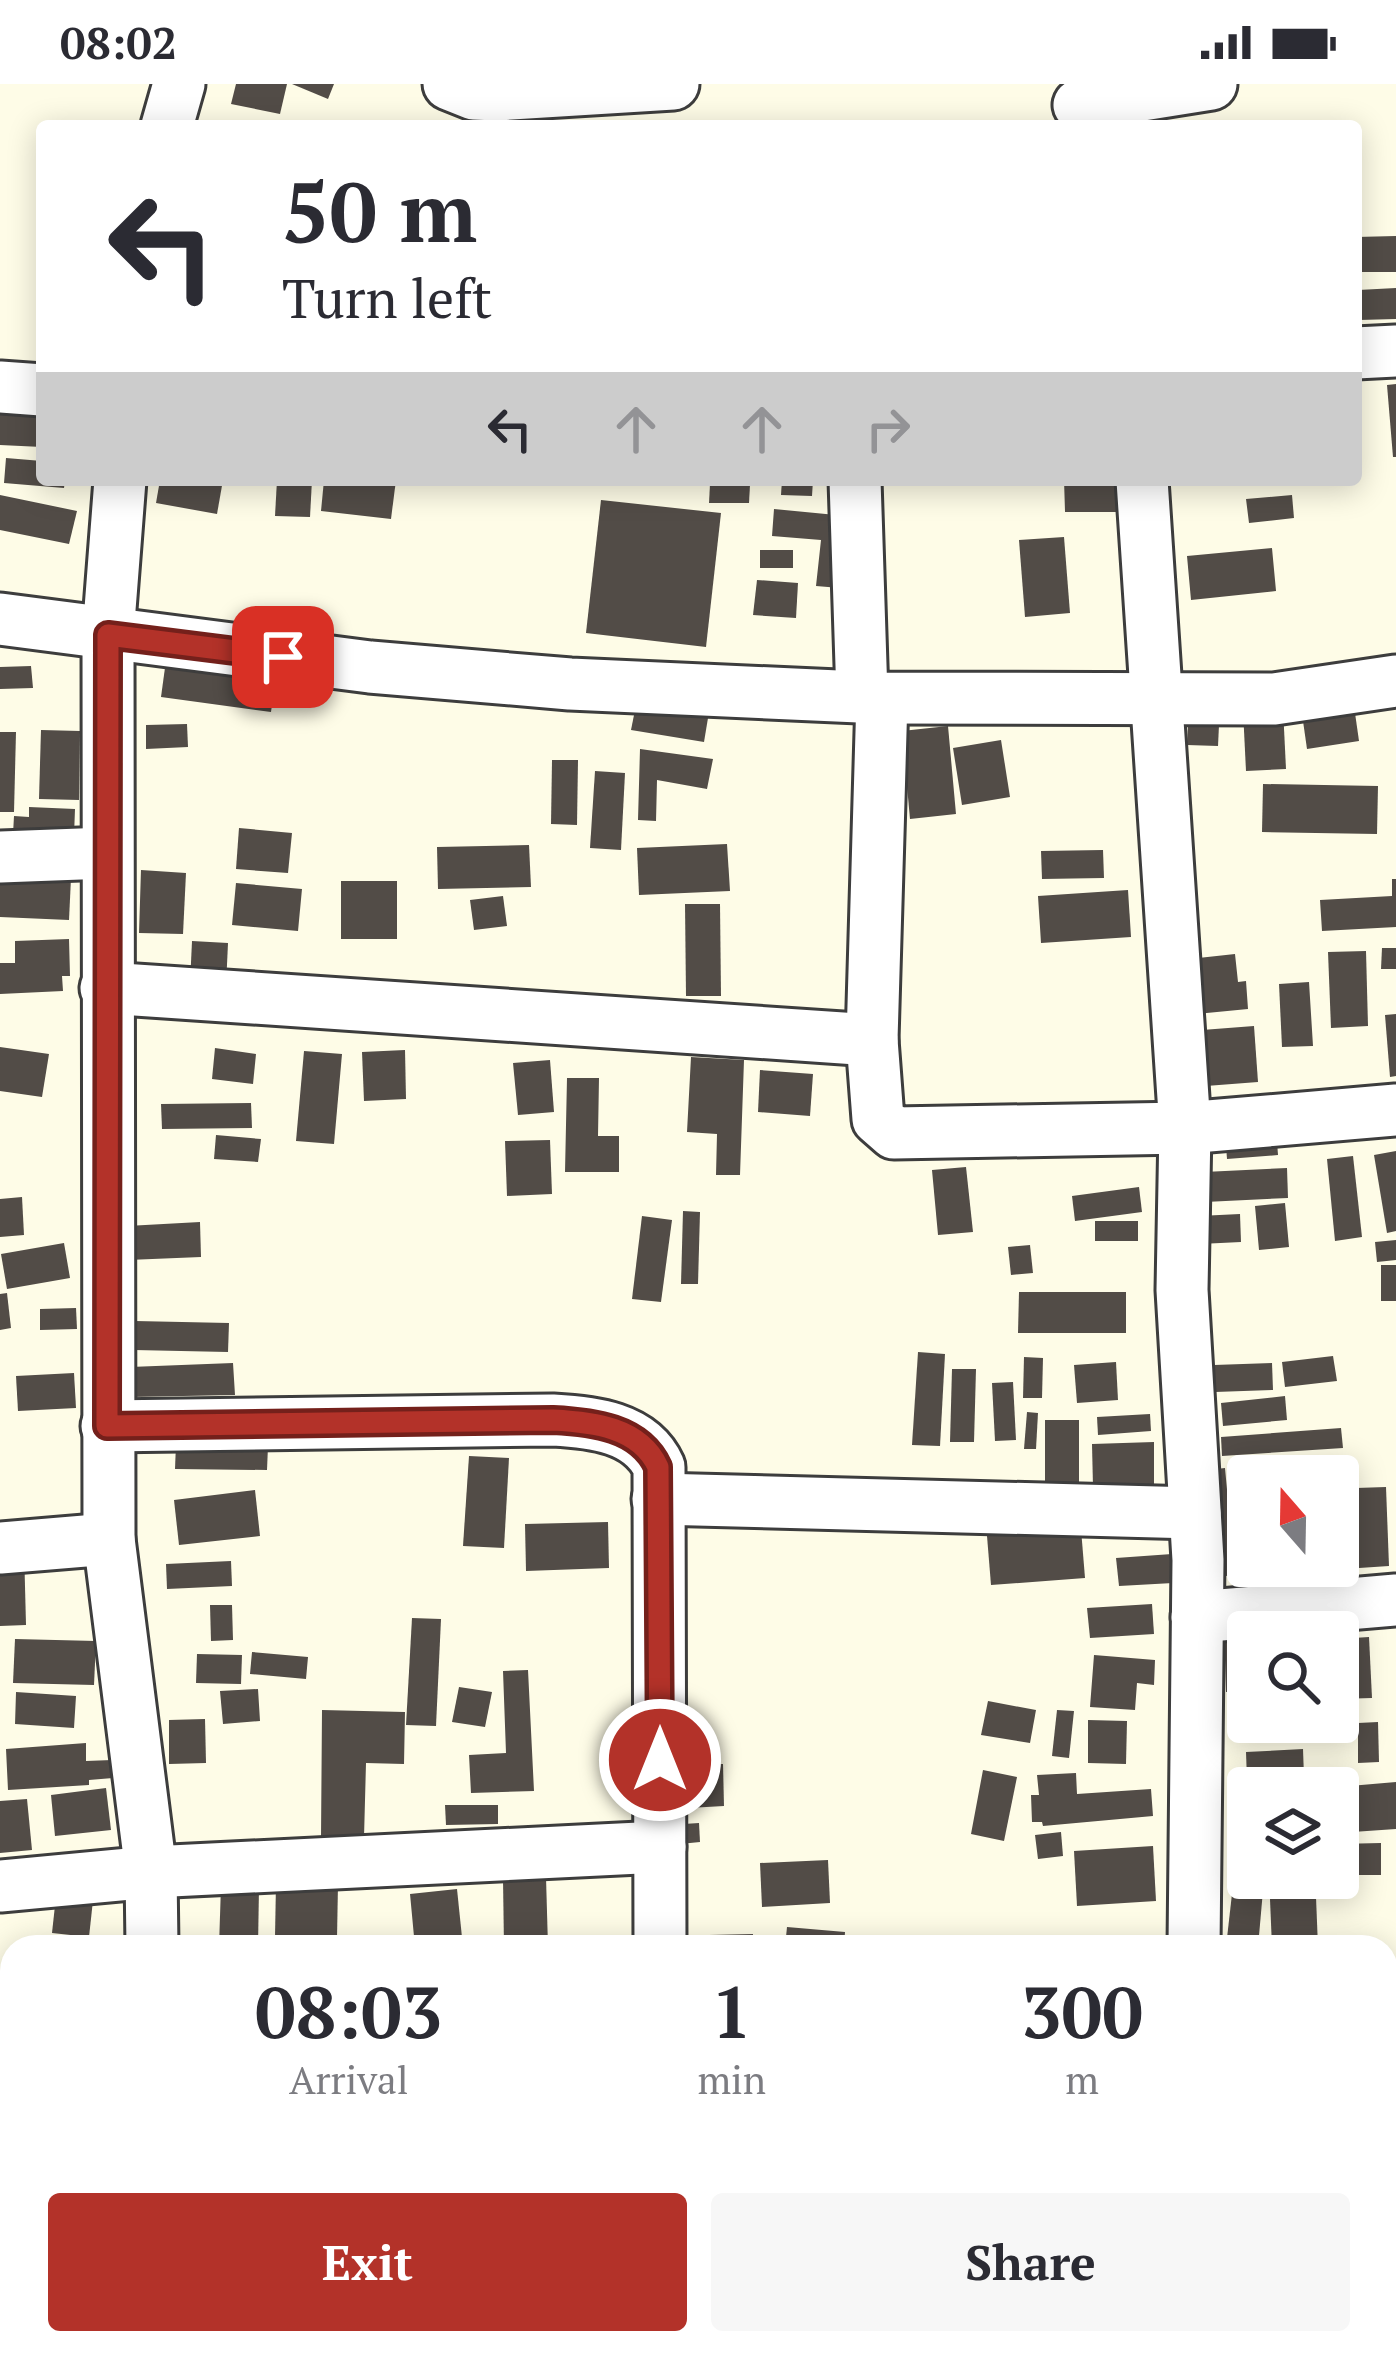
<!DOCTYPE html>
<style>
body{margin:0;font-family:"PT Serif",serif;background:#f7f7f7;color:#2b2b33;height:100vh;display:flex;flex-direction:column;font-size:45px;white-space:nowrap}
*{box-sizing:border-box;margin:0}
p{font-size:39px;color:#7c7c81}
.icon{flex:none;width:66px;height:66px;fill:none;stroke:currentColor;stroke-width:2;stroke-linecap:round;stroke-linejoin:round}
.map{position:relative;flex:1;overflow:hidden}
.drawer{position:absolute;left:0px;top:1851px;width:1398px;height:420px;display:flex;flex-direction:column;background:#fff;border-radius:36px 36px 0 0;box-shadow:0 6px 30px #0003}
.drawer>*{flex:none}
.guide{position:absolute;left:36px;top:36px;width:1326px;height:366px;border-radius:12px;box-shadow:0 6px 30px #0003;background:#fff;color:#2b2b33;overflow:hidden}
.needle{width:78px;rotate:340deg}
.fabs{position:absolute;left:1227px;top:1371px;display:grid;gap:24px}
.fabs a{display:grid;place-items:center;width:132px;height:132px;border-radius:12px;background:#fff;box-shadow:0 6px 30px #0003;font-size:60px}
.pin{position:absolute;display:grid;place-items:center;width:102px;height:102px;color:#fff;margin:-51px;border-radius:24px;box-shadow:0 6px 18px #0006}
.me{position:absolute;width:132px;margin:-66px;rotate:0deg;stroke-linejoin:round;filter:drop-shadow(0 0 9px #0008)}
.turn{display:flex;align-items:center;gap:42px;height:252px;padding:0 48px;font-size:54px}
.turn .icon{width:156px;height:156px;stroke-width:2.5}
.turn b{display:block;font-size:84px;line-height:102px}
.lanes{display:flex;align-items:center;height:114px;padding:0 48px;background:#0003;justify-content:center;gap:60px;direction:ltr}
.lanes .off{opacity:.35}
.eta{display:flex;justify-content:space-evenly;align-items:center;height:204px;text-align:center}
.eta b{font-size:72px;font-weight:800;line-height:84px}
.primary-button{display:flex;gap:24px;margin-top:auto;padding:24px 48px}
.primary-button a{flex:1;height:138px;border-radius:12px;background:#b33229;color:#fff;font-size:48px;font-weight:800;line-height:138px;text-align:center}
.primary-button a+a{background:#f7f7f7;color:#2b2b33}
.status{display:flex;justify-content:space-between;align-items:center;height:84px;padding:0 60px;background:#fff;direction:ltr}
.status svg{height:33px;fill:currentColor}
.map>svg:first-child{display:block}
</style>
<div class="status"><b>08:02</b><svg viewBox="0 0 49 12"><path d="M0 12V9h3v3zM5 12V6h3v6zM10 12V3h3v9zM15 12V0h3v12zM26 1h20v11H26zM47 4h2v5h-2z"/></svg></div>
<div class="map">
<svg width="1396" height="2271" viewBox="0 0 1396 2271">
<rect width="100%" height="100%" fill="#fefce7"/>
<!-- building -->
<g fill="#524c47">
<path d="M 236,0 L 287,0 L 280,30 L 231,20 Z"/>
<path d="M 292,0 L 334,0 L 328,15 Z"/>
<path d="M 1396,152 L 1396,188 L 1356,188 L 1356,153 Z"/>
<path d="M 1396,204 L 1396,235 L 1359,236 L 1358,206 Z"/>
<path d="M 1396,300 L 1396,373 L 1393,373 L 1387,301 Z"/>
<path d="M 0,329 L 42,331 L 42,363 L 0,361 Z"/>
<path d="M 6,374 L 42,377 L 42,396 L 65,396 L 64,404 L 4,399 Z"/>
<path d="M 160,396 L 223,396 L 217,430 L 156,419 Z"/>
<path d="M 277,396 L 312,396 L 310,433 L 275,432 Z"/>
<path d="M 324,396 L 396,396 L 391,435 L 321,427 Z"/>
<path d="M 782,396 L 813,396 L 812,412 L 781,411 Z"/>
<path d="M 1064,396 L 1121,396 L 1121,428 L 1065,428 Z"/>
<path d="M 710,400 L 750,401 L 749,419 L 709,419 Z"/>
<path d="M 0,411 L 77,427 L 69,460 L 0,446 Z"/>
<path d="M 1292,411 L 1294,434 L 1249,439 L 1246,415 Z"/>
<path d="M 601,416 L 721,429 L 706,563 L 586,549 Z"/>
<path d="M 774,425 L 836,431 L 840,504 L 816,502 L 821,456 L 772,452 Z"/>
<path d="M 1064,453 L 1070,529 L 1025,533 L 1019,456 Z"/>
<path d="M 1272,464 L 1276,507 L 1191,516 L 1187,472 Z"/>
<rect x="760" y="466" width="33" height="18"/>
<path d="M 757,496 L 798,499 L 796,534 L 753,531 Z"/>
<path d="M 167,569 L 277,584 L 271,628 L 161,613 Z"/>
<path d="M 31,582 L 33,604 L 0,605 L 0,583 Z"/>
<path d="M 1353,615 L 1359,657 L 1307,665 L 1301,623 Z"/>
<path d="M 637,616 L 709,628 L 704,658 L 631,646 Z"/>
<path d="M 1283,624 L 1286,685 L 1246,687 L 1243,626 Z"/>
<path d="M 1188,639 L 1219,641 L 1218,662 L 1187,661 Z"/>
<path d="M 187,640 L 188,663 L 146,665 L 146,641 Z"/>
<path d="M 948,642 L 956,730 L 910,735 L 902,647 Z"/>
<path d="M 41,646 L 80,647 L 79,716 L 39,715 Z"/>
<path d="M 0,648 L 16,648 L 14,728 L 0,728 Z"/>
<path d="M 1001,656 L 1010,713 L 962,721 L 953,664 Z"/>
<path d="M 640,665 L 713,675 L 707,705 L 657,696 L 656,737 L 638,736 Z"/>
<path d="M 552,676 L 578,676 L 577,741 L 551,740 Z"/>
<path d="M 595,687 L 625,689 L 621,766 L 590,764 Z"/>
<path d="M 1263,700 L 1378,702 L 1377,750 L 1262,748 Z"/>
<path d="M 29,723 L 75,725 L 74,752 L 13,750 L 14,732 L 29,733 Z"/>
<path d="M 239,744 L 292,749 L 288,789 L 236,785 Z"/>
<path d="M 727,760 L 730,807 L 639,811 L 637,764 Z"/>
<path d="M 529,761 L 531,803 L 438,805 L 437,763 Z"/>
<path d="M 1103,766 L 1104,794 L 1042,795 L 1041,767 Z"/>
<path d="M 141,786 L 186,789 L 183,850 L 139,849 Z"/>
<path d="M 0,791 L 71,794 L 69,836 L 0,833 Z"/>
<path d="M 1392,795 L 1396,795 L 1396,843 L 1322,847 L 1320,816 L 1392,812 Z"/>
<rect x="341" y="797" width="56" height="58"/>
<path d="M 236,799 L 302,805 L 298,847 L 232,841 Z"/>
<path d="M 1128,806 L 1131,853 L 1041,859 L 1038,812 Z"/>
<path d="M 503,812 L 507,842 L 474,846 L 470,816 Z"/>
<path d="M 685,820 L 720,820 L 721,912 L 686,912 Z"/>
<path d="M 69,855 L 70,892 L 62,892 L 63,907 L 0,910 L 0,879 L 15,879 L 15,857 Z"/>
<path d="M 192,857 L 228,859 L 226,902 L 190,900 Z"/>
<path d="M 1382,864 L 1396,864 L 1396,885 L 1381,885 Z"/>
<path d="M 1366,867 L 1368,942 L 1331,944 L 1328,868 Z"/>
<path d="M 1235,870 L 1238,898 L 1246,897 L 1248,925 L 1186,931 L 1180,876 Z"/>
<path d="M 1309,898 L 1313,962 L 1282,963 L 1279,900 Z"/>
<path d="M 1396,930 L 1396,992 L 1390,993 L 1385,931 Z"/>
<path d="M 1254,942 L 1258,998 L 1206,1002 L 1202,946 Z"/>
<path d="M 0,963 L 49,970 L 42,1013 L 0,1007 Z"/>
<path d="M 215,964 L 256,970 L 253,1000 L 212,995 Z"/>
<path d="M 405,966 L 406,1015 L 364,1017 L 362,968 Z"/>
<path d="M 304,967 L 342,970 L 334,1060 L 296,1057 Z"/>
<path d="M 691,973 L 744,976 L 740,1091 L 716,1091 L 717,1050 L 687,1048 Z"/>
<path d="M 550,976 L 554,1028 L 518,1031 L 513,979 Z"/>
<path d="M 760,986 L 813,990 L 810,1032 L 758,1028 Z"/>
<path d="M 567,994 L 599,994 L 598,1052 L 619,1052 L 619,1088 L 565,1088 Z"/>
<path d="M 251,1019 L 252,1044 L 162,1045 L 161,1020 Z"/>
<path d="M 216,1051 L 261,1055 L 258,1078 L 214,1075 Z"/>
<path d="M 550,1056 L 552,1110 L 507,1112 L 505,1057 Z"/>
<path d="M 1277,1058 L 1278,1071 L 1227,1075 L 1226,1062 Z"/>
<path d="M 1396,1067 L 1396,1147 L 1387,1149 L 1374,1071 Z"/>
<path d="M 1353,1072 L 1362,1153 L 1335,1157 L 1327,1075 Z"/>
<path d="M 966,1083 L 973,1148 L 938,1151 L 932,1086 Z"/>
<path d="M 1287,1084 L 1288,1114 L 1205,1118 L 1204,1088 Z"/>
<path d="M 1139,1103 L 1142,1128 L 1075,1137 L 1072,1112 Z"/>
<path d="M 22,1113 L 24,1151 L 0,1153 L 0,1115 Z"/>
<path d="M 1285,1119 L 1289,1163 L 1259,1166 L 1255,1122 Z"/>
<path d="M 683,1127 L 700,1128 L 698,1200 L 681,1200 Z"/>
<path d="M 1240,1130 L 1241,1158 L 1200,1160 L 1199,1132 Z"/>
<path d="M 642,1132 L 672,1136 L 661,1218 L 632,1215 Z"/>
<rect x="1095" y="1137" width="43" height="20"/>
<path d="M 200,1138 L 201,1173 L 128,1176 L 127,1142 Z"/>
<path d="M 1396,1156 L 1396,1176 L 1377,1178 L 1375,1158 Z"/>
<path d="M 64,1159 L 70,1194 L 7,1205 L 1,1170 Z"/>
<path d="M 1030,1161 L 1033,1189 L 1011,1191 L 1008,1163 Z"/>
<rect x="1381" y="1181" width="15" height="36"/>
<path d="M 1019,1208 L 1126,1208 L 1126,1249 L 1018,1249 Z"/>
<path d="M 7,1209 L 11,1244 L 0,1246 L 0,1210 Z"/>
<path d="M 76,1224 L 77,1245 L 40,1246 L 40,1225 Z"/>
<path d="M 135,1237 L 229,1239 L 228,1268 L 134,1266 Z"/>
<path d="M 918,1268 L 945,1270 L 940,1362 L 912,1361 Z"/>
<path d="M 1333,1272 L 1337,1297 L 1285,1303 L 1282,1278 Z"/>
<path d="M 1024,1273 L 1043,1274 L 1042,1314 L 1023,1314 Z"/>
<path d="M 1116,1278 L 1118,1316 L 1077,1319 L 1074,1281 Z"/>
<path d="M 233,1279 L 235,1311 L 131,1313 L 130,1283 Z"/>
<path d="M 1272,1279 L 1273,1306 L 1215,1308 L 1214,1281 Z"/>
<path d="M 952,1285 L 976,1285 L 974,1358 L 950,1358 Z"/>
<path d="M 74,1289 L 76,1324 L 18,1327 L 16,1292 Z"/>
<path d="M 1013,1298 L 1016,1356 L 995,1357 L 992,1299 Z"/>
<path d="M 1285,1312 L 1287,1336 L 1223,1342 L 1221,1319 Z"/>
<path d="M 1027,1328 L 1038,1329 L 1036,1365 L 1024,1365 Z"/>
<path d="M 1150,1330 L 1151,1347 L 1098,1351 L 1097,1333 Z"/>
<rect x="1045" y="1336" width="34" height="65"/>
<path d="M 1341,1344 L 1343,1364 L 1222,1372 L 1221,1353 Z"/>
<path d="M 1154,1358 L 1154,1401 L 1093,1403 L 1092,1360 Z"/>
<path d="M 176,1360 L 268,1362 L 267,1386 L 175,1385 Z"/>
<path d="M 469,1372 L 509,1374 L 504,1464 L 463,1462 Z"/>
<path d="M 1351,1377 L 1354,1393 L 1338,1396 L 1338,1392 L 1290,1392 L 1289,1387 Z"/>
<path d="M 1225,1384 L 1235,1491 L 1207,1494 L 1198,1387 Z"/>
<path d="M 1386,1403 L 1389,1482 L 1359,1484 L 1356,1404 Z"/>
<path d="M 255,1406 L 260,1452 L 179,1461 L 174,1416 Z"/>
<path d="M 1338,1420 L 1341,1420 L 1345,1468 L 1338,1469 Z"/>
<path d="M 608,1438 L 609,1484 L 526,1487 L 525,1440 Z"/>
<path d="M 1081,1445 L 1085,1494 L 991,1501 L 987,1452 Z"/>
<path d="M 24,1464 L 26,1541 L 0,1542 L 0,1465 Z"/>
<path d="M 1172,1470 L 1173,1499 L 1119,1502 L 1116,1474 Z"/>
<path d="M 231,1477 L 232,1502 L 167,1505 L 166,1480 Z"/>
<path d="M 1289,1488 L 1348,1490 L 1348,1512 L 1288,1510 Z"/>
<path d="M 1152,1520 L 1154,1550 L 1090,1554 L 1087,1524 Z"/>
<path d="M 210,1521 L 232,1521 L 233,1556 L 211,1557 Z"/>
<path d="M 412,1534 L 441,1535 L 436,1642 L 406,1641 Z"/>
<path d="M 1224,1542 L 1248,1548 L 1248,1607 L 1226,1608 Z"/>
<path d="M 1369,1553 L 1372,1614 L 1338,1615 L 1338,1555 Z"/>
<path d="M 15,1555 L 96,1557 L 94,1601 L 13,1599 Z"/>
<path d="M 252,1568 L 308,1573 L 306,1595 L 250,1590 Z"/>
<path d="M 197,1570 L 242,1571 L 241,1600 L 196,1599 Z"/>
<path d="M 1094,1571 L 1155,1576 L 1154,1601 L 1137,1599 L 1135,1626 L 1090,1623 Z"/>
<path d="M 528,1586 L 534,1707 L 471,1709 L 469,1671 L 506,1669 L 503,1587 Z"/>
<path d="M 459,1603 L 492,1608 L 485,1643 L 452,1638 Z"/>
<path d="M 258,1605 L 260,1637 L 223,1640 L 220,1607 Z"/>
<path d="M 16,1608 L 76,1612 L 74,1644 L 15,1640 Z"/>
<path d="M 988,1617 L 1036,1626 L 1030,1659 L 981,1651 Z"/>
<path d="M 322,1626 L 405,1628 L 404,1680 L 366,1679 L 364,1754 L 321,1754 Z"/>
<path d="M 1057,1626 L 1074,1627 L 1069,1674 L 1052,1672 Z"/>
<path d="M 1237,1627 L 1248,1627 L 1248,1638 L 1299,1638 L 1299,1653 L 1238,1655 Z"/>
<path d="M 205,1635 L 206,1679 L 169,1680 L 169,1636 Z"/>
<path d="M 1088,1636 L 1127,1637 L 1126,1680 L 1088,1679 Z"/>
<path d="M 1378,1638 L 1379,1678 L 1358,1679 L 1358,1639 Z"/>
<path d="M 86,1659 L 86,1677 L 112,1676 L 113,1694 L 89,1696 L 89,1701 L 8,1706 L 6,1665 Z"/>
<path d="M 1303,1665 L 1304,1693 L 1247,1696 L 1246,1668 Z"/>
<path d="M 723,1680 L 724,1722 L 671,1725 L 669,1682 Z"/>
<path d="M 983,1686 L 1017,1693 L 1004,1757 L 971,1750 Z"/>
<path d="M 1076,1689 L 1077,1710 L 1151,1705 L 1153,1732 L 1043,1742 L 1042,1738 L 1032,1738 L 1031,1711 L 1039,1711 L 1037,1691 Z"/>
<path d="M 1396,1698 L 1396,1745 L 1338,1749 L 1338,1703 Z"/>
<path d="M 106,1704 L 111,1746 L 55,1752 L 51,1711 Z"/>
<path d="M 27,1715 L 32,1766 L 0,1769 L 0,1717 Z"/>
<path d="M 445,1721 L 498,1721 L 498,1740 L 446,1741 Z"/>
<path d="M 699,1739 L 700,1758 L 670,1761 L 668,1741 Z"/>
<path d="M 1061,1748 L 1063,1772 L 1038,1775 L 1035,1751 Z"/>
<path d="M 1381,1759 L 1381,1791 L 1338,1791 L 1338,1760 Z"/>
<path d="M 1153,1762 L 1156,1817 L 1077,1822 L 1074,1767 Z"/>
<path d="M 828,1776 L 830,1819 L 762,1823 L 760,1779 Z"/>
<path d="M 1234,1792 L 1264,1795 L 1258,1863 L 1226,1863 Z"/>
<path d="M 546,1793 L 548,1863 L 504,1863 L 503,1795 Z"/>
<path d="M 276,1799 L 338,1800 L 337,1854 L 275,1853 Z"/>
<path d="M 221,1801 L 259,1803 L 258,1863 L 219,1863 Z"/>
<path d="M 57,1803 L 94,1807 L 89,1853 L 52,1849 Z"/>
<path d="M 457,1805 L 463,1863 L 415,1863 L 410,1810 Z"/>
<path d="M 1316,1813 L 1318,1863 L 1272,1863 L 1270,1815 Z"/>
<path d="M 787,1843 L 845,1848 L 844,1863 L 785,1863 Z"/>
<path d="M 753,1850 L 752,1863 L 709,1863 L 709,1851 Z"/>
<path d="M 0,2034 L 8,2035 L 3,2099 L 0,2099 Z"/>
<path d="M 1386,2078 L 1396,2079 L 1396,2116 L 1392,2116 L 1389,2145 L 1386,2145 Z"/>
<path d="M 12,2147 L 12,2239 L 0,2240 L 0,2148 Z"/>
<path d="M 12,2249 L 12,2259 L 26,2259 L 26,2271 L 0,2271 L 0,2250 Z"/>
<path d="M 78,2259 L 142,2259 L 143,2271 L 79,2271 Z"/>
<path d="M 216,2259 L 276,2259 L 276,2262 L 218,2271 Z"/>
<path d="M 317,2259 L 361,2259 L 361,2262 L 318,2267 Z"/>
<path d="M 562,2259 L 633,2259 L 632,2271 L 561,2271 Z"/>
<path d="M 678,2259 L 719,2259 L 718,2271 L 678,2271 Z"/>
<path d="M 753,2259 L 779,2259 L 777,2271 L 752,2271 Z"/>
<rect x="830" y="2259" width="24" height="12"/>
<path d="M 1248,2259 L 1291,2259 L 1289,2271 L 1247,2271 Z"/>
<rect x="1314" y="2259" width="29" height="12"/>
<path d="M 1216,2260 L 1216,2271 L 1179,2271 L 1179,2261 Z"/>
</g>
<g fill="none" stroke-linecap="round" stroke-linejoin="round">
<defs>
<g id="street">
<path d="M 449,0 L 474,10 L 497,11 L 673,0"/>
<path d="M 1079,21 L 1211,0"/>
<path d="M 167,42 L 179,0"/>
<path d="M 1356,269 L 1396,267"/>
<path d="M 0,303 L 42,306"/>
<path d="M 120,396 L 108,551 L 109,1455 L 151,1788 L 152,1863"/>
<path d="M 855,396 L 862,612"/>
<path d="M 1142,396 L 1185,1044 L 1182,1206 L 1198,1476 L 1194,1863"/>
<path d="M 0,535 L 370,583 L 570,600 L 882,614 L 1274,615 L 1396,597"/>
<path d="M 882,614 L 872,956 L 878,1035 L 894,1049 L 1185,1044 L 1396,1026"/>
<path d="M 0,773 L 107,769"/>
<path d="M 106,904 L 872,956"/>
<path d="M 107,1342 L 553,1336 C 592,1338 641,1343 659,1383 L 660,1863"/>
<path d="M 658,1415 L 1195,1429"/>
<path d="M 0,1464 L 109,1455"/>
<path d="M 1197,1533 L 1396,1516"/>
<path d="M 0,1802 L 151,1788 L 660,1763"/>
<path d="M 0,2126 L 12,2125"/>
<path d="M 1386,2234 L 1396,2235"/>
<path d="M 161,2259 L 162,2271"/>
<path d="M 974,2271 L 974,2259"/>
</g>
</defs>
<!-- street casing -->
<use href="#street" stroke="#3d3d3d" stroke-width="57"/>
<!-- street -->
<use href="#street" stroke="#fff" stroke-width="51"/>
</g>
<g fill="none" stroke-linecap="round" stroke-linejoin="round">
<defs>
<path id="route" d="M 283,573 L 108,551 L 107,1342 L 553,1336 C 592,1338 640,1343 658,1383 L 660,1676"/>
</defs>
<!-- route casing -->
<use href="#route" stroke="#74201b" stroke-width="30"/>
<!-- route -->
<use href="#route" stroke="#b33229" stroke-width="21"/>
</g>
</svg>
<div class="fabs">
<a><svg class="needle" viewBox="-14 -14 28 28"><path d="M0-13l5 13h-10z" fill="#e53935"/><path d="M0 13l5-13h-10z" fill="#7c7c81"/></svg></a>
<a><svg class="icon" aria-label="search" viewBox="0 0 24 24"><circle cx="10" cy="10" r="6"/><path d="M15 15l6 6"/></svg></a>
<a><svg class="icon" aria-label="layers" viewBox="0 0 24 24"><path d="M12 4l9 5-9 5-9-5zM3 14l9 5 9-5"/></svg></a>
</div>
<div class="pin" style="left:283px;top:573px;background:#d93025"><svg class="icon" aria-label="arrive" viewBox="0 0 24 24"><path d="M6 21V4h12l-3 4 3 4H6"/></svg></div>
<svg class="me" style="left:660px;top:1676px" viewBox="-20 -20 40 40"><circle r="17" fill="#b33229" stroke="#fff" stroke-width="3"/><path d="M0-11L8 9 0 5-8 9z" fill="#fff"/></svg>
<div class="guide">
<div class="turn"><svg class="icon" aria-label="left" viewBox="0 0 24 24"><path d="M17 20v-9H6M10 6l-5 5 5 5"/></svg><div><b>50 m</b>Turn left</div></div>
<div class="lanes"><svg class="icon" aria-label="left" viewBox="0 0 24 24"><path d="M17 20v-9H6M10 6l-5 5 5 5"/></svg><svg class="icon off" aria-label="ahead" viewBox="0 0 24 24"><path d="M12 20V5M6 11l6-6 6 6"/></svg><svg class="icon off" aria-label="ahead" viewBox="0 0 24 24"><path d="M12 20V5M6 11l6-6 6 6"/></svg><svg class="icon off" aria-label="right" viewBox="0 0 24 24"><path d="M7 20v-9h11M14 6l5 5-5 5"/></svg></div>
</div>
<section class="drawer">
<div class="eta">
<div><b>08:03</b><p>Arrival</p></div>
<div><b>1</b><p>min</p></div>
<div><b>300</b><p>m</p></div>
</div>
<div class="primary-button"><a>Exit</a><a>Share</a></div>
</section>
</div>
